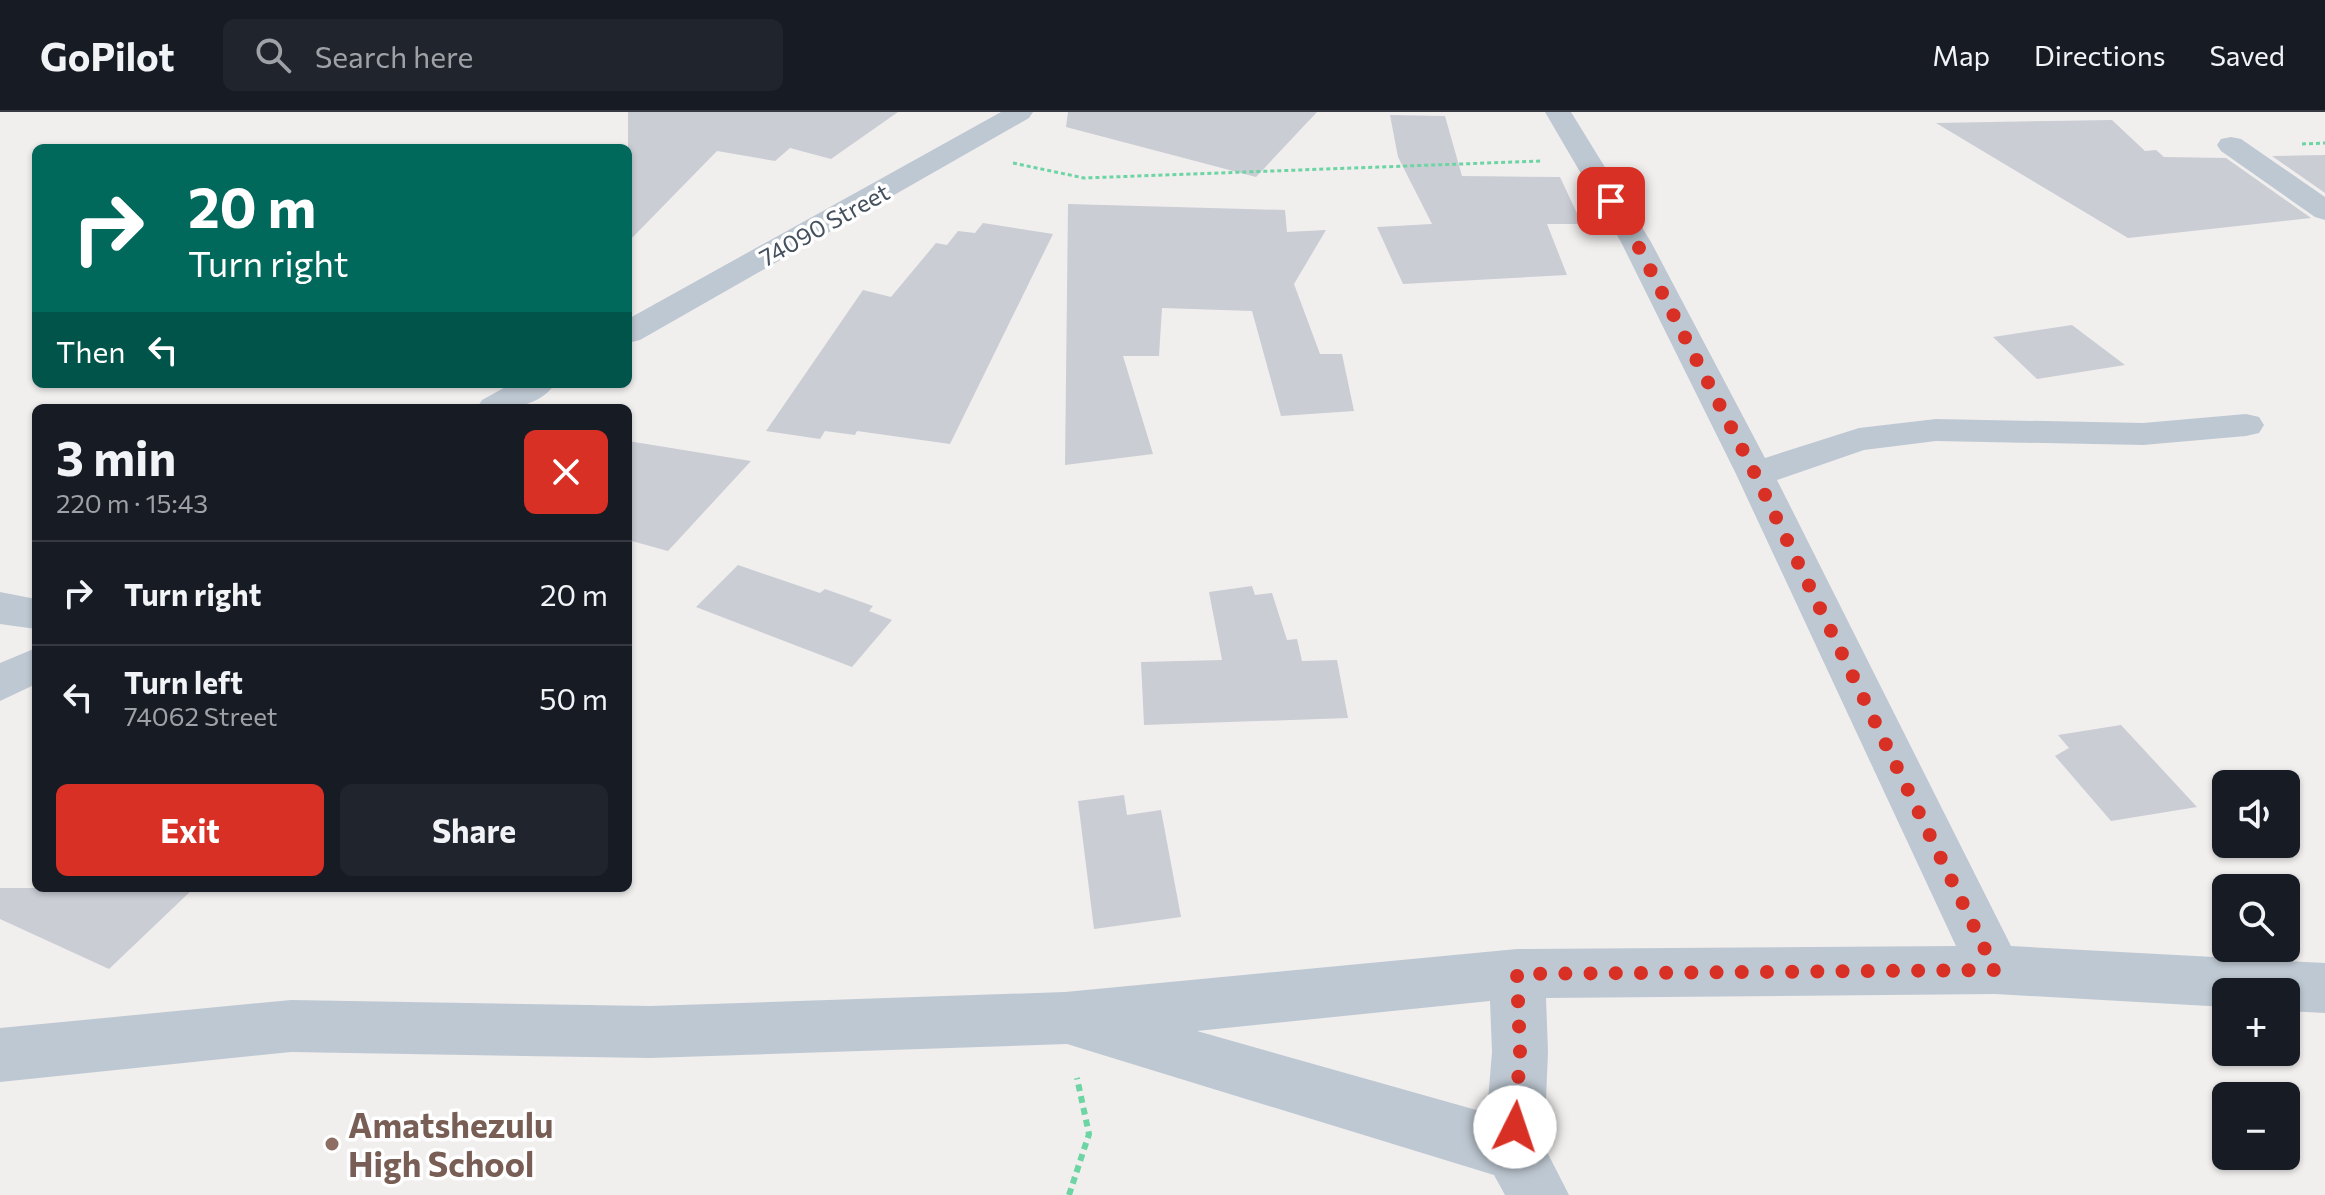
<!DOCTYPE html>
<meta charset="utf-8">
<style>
body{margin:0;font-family:Commissioner,sans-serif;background:#20242c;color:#f1f3f6;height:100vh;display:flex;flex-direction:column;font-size:30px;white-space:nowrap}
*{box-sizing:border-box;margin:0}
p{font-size:26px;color:#9ea1a6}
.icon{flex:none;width:44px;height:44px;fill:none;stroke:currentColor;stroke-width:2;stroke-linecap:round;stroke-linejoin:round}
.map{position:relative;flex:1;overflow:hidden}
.side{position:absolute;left:32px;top:292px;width:600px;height:488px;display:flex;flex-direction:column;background:#171b24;border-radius:12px;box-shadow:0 2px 6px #0004}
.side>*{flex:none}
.guide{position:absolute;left:32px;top:32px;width:600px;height:244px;border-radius:12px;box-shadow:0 2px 6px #0004;background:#00695c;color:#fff;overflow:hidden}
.controls{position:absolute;left:2212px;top:658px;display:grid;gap:16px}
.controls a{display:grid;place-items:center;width:88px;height:88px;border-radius:12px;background:#171b24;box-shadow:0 2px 6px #0004;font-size:40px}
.pin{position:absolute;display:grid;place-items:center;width:68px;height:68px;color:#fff;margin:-34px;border-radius:16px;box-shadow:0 4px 12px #0006}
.me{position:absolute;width:88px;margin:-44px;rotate:4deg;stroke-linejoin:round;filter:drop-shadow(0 0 6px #0008)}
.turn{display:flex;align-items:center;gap:28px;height:168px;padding:0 24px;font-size:36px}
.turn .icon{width:104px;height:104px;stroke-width:2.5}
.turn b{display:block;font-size:56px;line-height:68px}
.then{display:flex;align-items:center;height:76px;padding:0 24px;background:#0003;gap:16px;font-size:30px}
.round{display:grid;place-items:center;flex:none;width:84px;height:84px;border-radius:12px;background:#20242c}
.summary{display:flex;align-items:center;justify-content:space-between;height:136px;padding:0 24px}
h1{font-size:48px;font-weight:700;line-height:60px}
.primary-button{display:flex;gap:16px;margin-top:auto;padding:16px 24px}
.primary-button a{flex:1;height:92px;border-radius:12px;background:#d93025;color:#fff;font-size:32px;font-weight:700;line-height:92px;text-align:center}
.primary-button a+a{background:#20242c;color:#f1f3f6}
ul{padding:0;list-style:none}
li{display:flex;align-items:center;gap:24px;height:104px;padding:0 24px;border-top:2px solid #363941}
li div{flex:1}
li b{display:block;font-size:30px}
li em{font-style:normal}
header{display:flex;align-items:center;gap:48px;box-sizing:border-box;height:112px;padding:0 40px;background:#171b24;border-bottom:2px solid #363941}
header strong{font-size:38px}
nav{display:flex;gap:44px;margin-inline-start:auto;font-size:28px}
.search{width:560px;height:72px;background:#20242c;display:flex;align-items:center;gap:20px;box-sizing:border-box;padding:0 28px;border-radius:12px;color:#9ea1a6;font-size:30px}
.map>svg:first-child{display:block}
</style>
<header>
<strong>GoPilot</strong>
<div class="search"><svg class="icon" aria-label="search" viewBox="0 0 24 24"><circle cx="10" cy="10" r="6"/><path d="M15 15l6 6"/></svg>Search here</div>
<nav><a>Map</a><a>Directions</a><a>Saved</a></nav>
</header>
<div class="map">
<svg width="2325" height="1083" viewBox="0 0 2325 1083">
<rect width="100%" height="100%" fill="#f1eeee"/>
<!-- building -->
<g fill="#cacdd4">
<path d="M 628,0 L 898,0 L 831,47 L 790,36 L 775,49 L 717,39 L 628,130 Z"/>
<path d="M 1068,0 L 1317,0 L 1256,65 L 1066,15 Z"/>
<path d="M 1390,3 L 1445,4 L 1462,64 L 1560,65 L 1582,112 L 1547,112 L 1567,163 L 1403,172 L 1377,115 L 1432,112 L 1398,45 Z"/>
<path d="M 2112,8 L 2145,39 L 2156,38 L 2164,45 L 2226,46 L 2311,106 L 2128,126 L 1936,11 Z"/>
<path d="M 2325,43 L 2325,81 L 2272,44 Z"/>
<path d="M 1068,92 L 1285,98 L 1287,120 L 1326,118 L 1294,172 L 1320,242 L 1342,242 L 1354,299 L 1281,304 L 1252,199 L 1162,196 L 1159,244 L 1123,244 L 1153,342 L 1065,353 Z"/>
<path d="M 983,111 L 1053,122 L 950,332 L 857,319 L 855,323 L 825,319 L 820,327 L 766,319 L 863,178 L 891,185 L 936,131 L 947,133 L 958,119 L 975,121 Z"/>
<path d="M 2072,213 L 2125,253 L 2037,267 L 1993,225 Z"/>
<path d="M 628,329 L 751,349 L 668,439 L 628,428 Z"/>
<path d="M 738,453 L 820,481 L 825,477 L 873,494 L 869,499 L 892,508 L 852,555 L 696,495 Z"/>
<path d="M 1252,474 L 1255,483 L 1272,481 L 1287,528 L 1297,527 L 1302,549 L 1337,548 L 1348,606 L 1144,613 L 1141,550 L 1222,548 L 1209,480 Z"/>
<path d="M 2121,613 L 2197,695 L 2111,709 L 2055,644 L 2069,636 L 2058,623 Z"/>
<path d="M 1124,683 L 1127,703 L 1161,698 L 1181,805 L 1094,817 L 1078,689 Z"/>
<path d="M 0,776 L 194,776 L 109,857 L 0,807 Z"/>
</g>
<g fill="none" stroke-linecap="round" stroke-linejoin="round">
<!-- path-far1 -->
<g stroke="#6dd4a4" stroke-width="3" stroke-dasharray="4 3" stroke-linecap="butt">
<path d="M 2302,32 L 2325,31"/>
<path d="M 1013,51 L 1084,66 L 1541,49"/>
</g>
<!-- path -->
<path stroke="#6dd4a4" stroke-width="6" stroke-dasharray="7 5" stroke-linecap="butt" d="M 1069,1083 L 1089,1022 L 1077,966"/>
<!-- minor -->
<g fill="#bec8d2" fill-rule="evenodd">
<path d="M 1001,0 L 1033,0 L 1029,6 L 640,228 L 628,231 L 628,207 Z"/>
<path d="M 1545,0 L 1571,0 L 1651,130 L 1765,346 L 1859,316 L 1936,307 L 2143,311 L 2246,302 L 2259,305 L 2264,313 L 2259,321 L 2246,324 L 2143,333 L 1936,329 L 1864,338 L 1777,368 L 2011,834 L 2325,851 L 2325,901 L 2286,899 L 2286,880 L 2226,880 L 2226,895 L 1995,882 L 1546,886 L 1548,940 L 1544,1034 L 1569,1083 L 1505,1083 L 1494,1063 L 1067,932 L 650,946 L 291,940 L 0,970 L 0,916 L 291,888 L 650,894 L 1065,880 L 1517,837 L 1956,834 L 1736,362 L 1621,130 ZM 1490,889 L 1492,940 L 1487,1001 L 1197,919 Z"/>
<path d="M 2231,25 L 2241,27 L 2325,85 L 2325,108 L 2315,105 L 2221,39 L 2217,33 L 2221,27 Z"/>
<path d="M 511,272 L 555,272 C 536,298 506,296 477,296 L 482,288 Z"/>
<path d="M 0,480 L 36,487 L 36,517 L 0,512 Z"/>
<path d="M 36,536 L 36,572 L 0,589 L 0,551 Z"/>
</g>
</g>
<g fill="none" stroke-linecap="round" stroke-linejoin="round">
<!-- route -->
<path stroke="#d93025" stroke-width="14" stroke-dasharray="0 25.2" d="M 1515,1015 L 1520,940 L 1517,862 L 1995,858 L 1755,362 L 1636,130 L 1611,89"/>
</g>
<!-- markers -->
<circle fill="#8d6e63" stroke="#fff" stroke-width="3" cx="332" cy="1032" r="8"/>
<g text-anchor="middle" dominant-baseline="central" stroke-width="7" stroke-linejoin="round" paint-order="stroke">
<!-- far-street labels -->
<g font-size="24" fill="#45515e" stroke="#fff">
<text transform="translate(824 112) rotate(-29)">74090 Street</text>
</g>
<!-- near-education labels -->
<g font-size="34" font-weight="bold" fill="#785e54" stroke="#fff" text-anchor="start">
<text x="348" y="1012">Amatshezulu<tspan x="348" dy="39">High School</tspan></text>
</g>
</g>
</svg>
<div class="controls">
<a><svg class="icon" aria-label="sound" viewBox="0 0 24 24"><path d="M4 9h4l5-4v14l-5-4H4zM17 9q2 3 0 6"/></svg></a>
<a><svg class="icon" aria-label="search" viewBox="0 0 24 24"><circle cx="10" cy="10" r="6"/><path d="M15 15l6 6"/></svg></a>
<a>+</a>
<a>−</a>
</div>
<div class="pin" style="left:1611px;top:89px;background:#d93025"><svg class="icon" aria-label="arrive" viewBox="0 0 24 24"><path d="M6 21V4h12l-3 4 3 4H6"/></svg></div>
<svg class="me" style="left:1515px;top:1015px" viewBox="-20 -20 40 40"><circle r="19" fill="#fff"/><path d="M0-13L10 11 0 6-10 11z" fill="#d93025"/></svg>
<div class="guide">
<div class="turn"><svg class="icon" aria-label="right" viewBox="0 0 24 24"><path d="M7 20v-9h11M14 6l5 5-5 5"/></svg><div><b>20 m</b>Turn right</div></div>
<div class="then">Then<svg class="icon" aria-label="left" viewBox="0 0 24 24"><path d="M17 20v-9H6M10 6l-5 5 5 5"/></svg></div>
</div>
<section class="side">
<div class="summary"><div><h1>3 min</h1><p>220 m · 15:43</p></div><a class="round" style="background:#d93025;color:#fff"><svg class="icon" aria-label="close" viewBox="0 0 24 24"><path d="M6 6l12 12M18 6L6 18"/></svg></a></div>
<ul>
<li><svg class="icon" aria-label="right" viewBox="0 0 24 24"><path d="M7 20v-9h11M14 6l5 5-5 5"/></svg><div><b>Turn right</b></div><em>20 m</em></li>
<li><svg class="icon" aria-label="left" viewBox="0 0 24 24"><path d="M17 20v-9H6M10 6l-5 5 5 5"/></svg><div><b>Turn left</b><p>74062 Street</p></div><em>50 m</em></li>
</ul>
<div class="primary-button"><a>Exit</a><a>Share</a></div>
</section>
</div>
